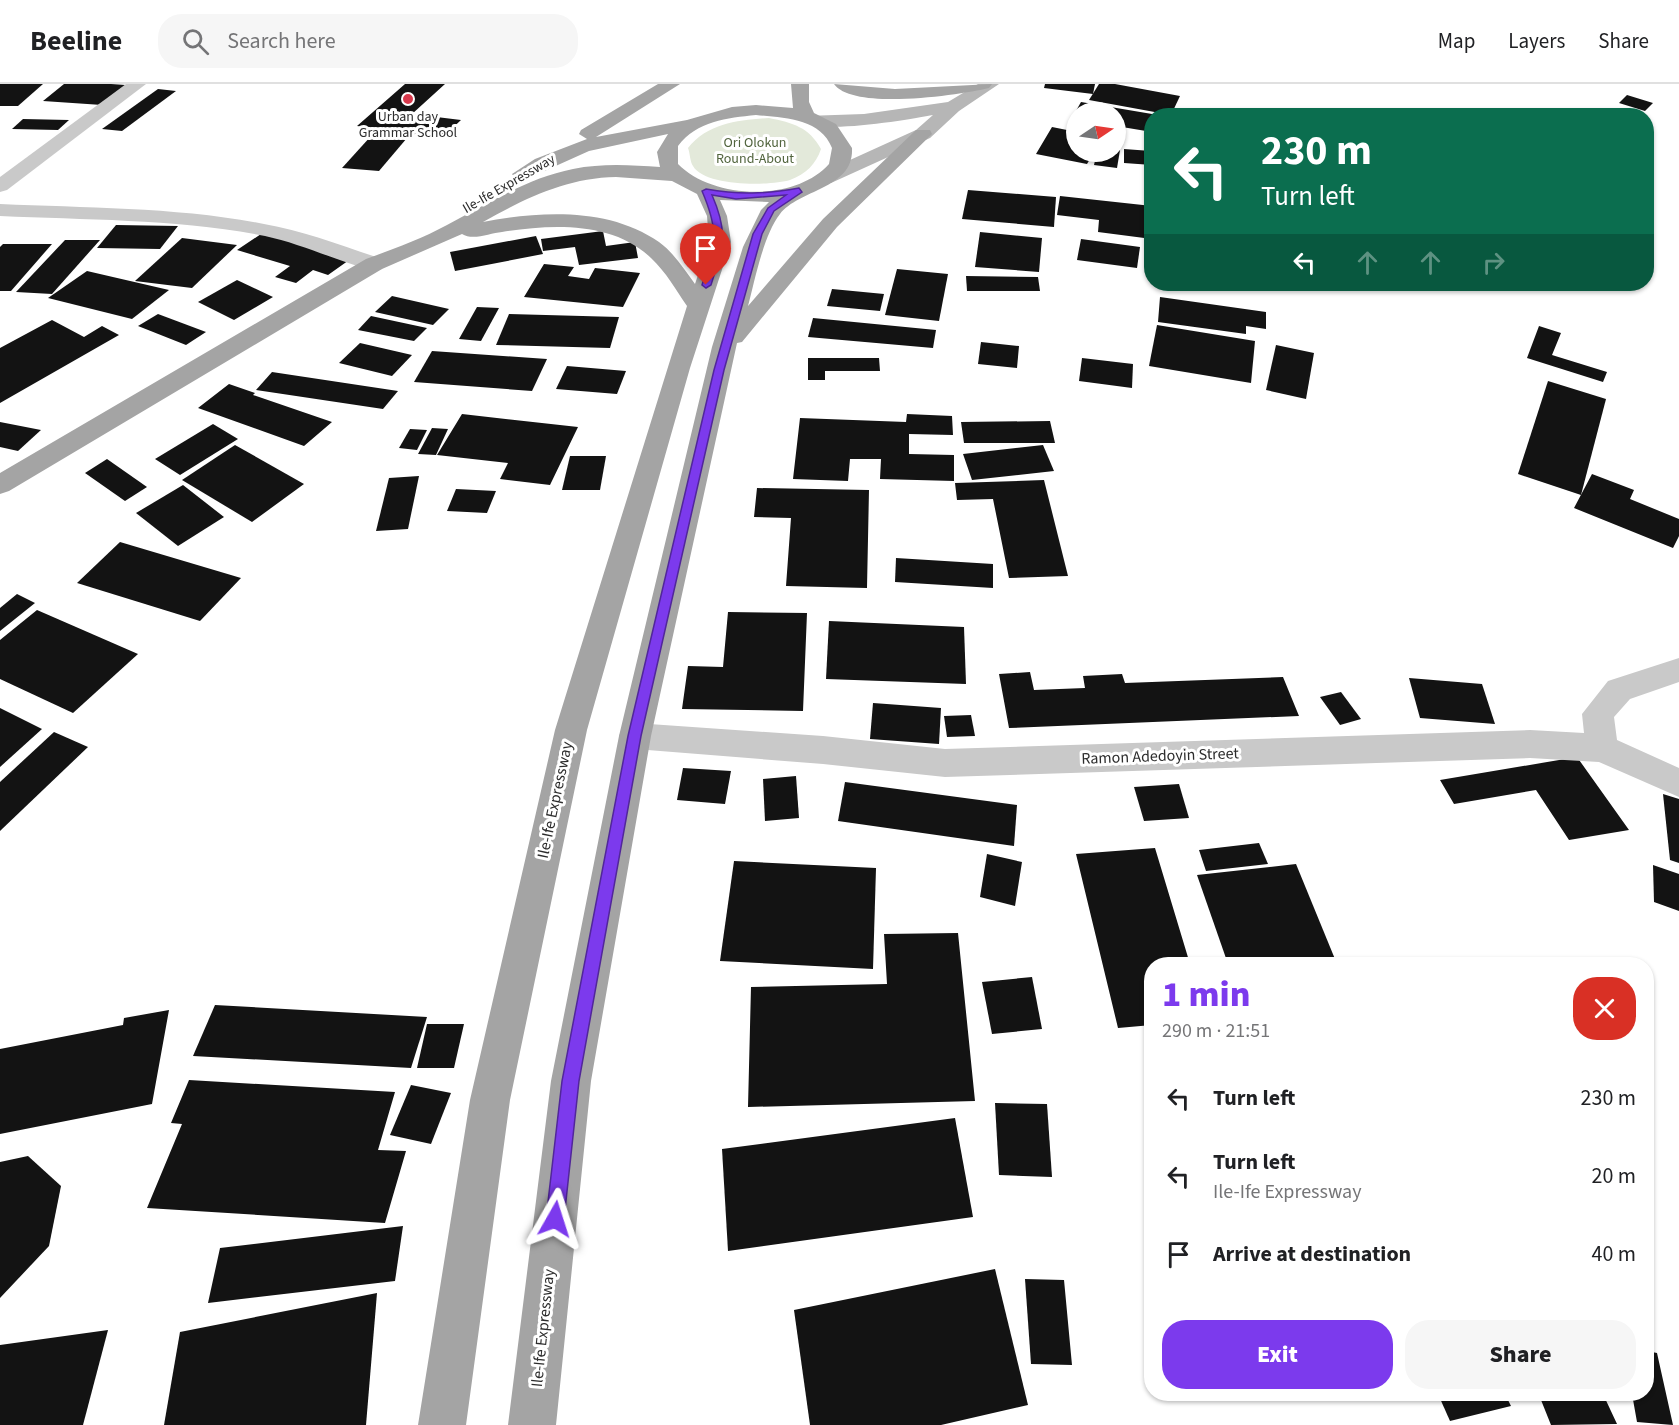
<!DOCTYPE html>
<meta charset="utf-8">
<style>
body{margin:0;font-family:"Source Sans 3",sans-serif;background:#f6f6f6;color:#202124;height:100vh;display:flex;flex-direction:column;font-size:22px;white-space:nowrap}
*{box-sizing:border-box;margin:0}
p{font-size:20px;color:#757577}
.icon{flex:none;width:33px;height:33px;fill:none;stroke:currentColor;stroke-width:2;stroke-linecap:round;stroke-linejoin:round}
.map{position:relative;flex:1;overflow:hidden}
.details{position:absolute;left:1144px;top:873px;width:510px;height:444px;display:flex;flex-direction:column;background:#fff;border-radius:24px;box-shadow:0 2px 4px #0004}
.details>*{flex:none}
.top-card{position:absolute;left:1144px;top:24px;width:510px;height:183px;border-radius:24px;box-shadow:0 2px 4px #0004;background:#0b6e4f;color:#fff;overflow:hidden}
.needle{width:39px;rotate:77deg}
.tools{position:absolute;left:1066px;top:18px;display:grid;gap:12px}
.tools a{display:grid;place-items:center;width:60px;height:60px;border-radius:50%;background:#fff;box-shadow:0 2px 4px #0004;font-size:30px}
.pin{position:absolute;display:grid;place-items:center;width:51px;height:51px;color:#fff;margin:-62px -26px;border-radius:50% 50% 50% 0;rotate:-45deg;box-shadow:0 0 6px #0007}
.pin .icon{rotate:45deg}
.me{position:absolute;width:66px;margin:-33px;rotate:6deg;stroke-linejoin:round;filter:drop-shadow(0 0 4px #0008)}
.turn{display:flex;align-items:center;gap:21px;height:126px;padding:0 18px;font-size:27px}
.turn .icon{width:78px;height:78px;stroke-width:2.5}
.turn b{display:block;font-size:42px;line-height:51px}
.lanes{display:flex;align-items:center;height:57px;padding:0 18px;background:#0003;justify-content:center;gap:30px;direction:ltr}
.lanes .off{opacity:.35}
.round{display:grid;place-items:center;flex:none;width:63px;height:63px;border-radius:24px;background:#f6f6f6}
.overview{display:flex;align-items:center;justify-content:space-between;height:102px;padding:0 18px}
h1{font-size:36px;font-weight:800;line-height:45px;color:#7c3aed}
.action{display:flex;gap:12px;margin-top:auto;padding:12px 18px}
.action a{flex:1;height:69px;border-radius:24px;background:#7c3aed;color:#fff;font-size:24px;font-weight:800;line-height:69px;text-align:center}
.action a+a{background:#f6f6f6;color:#202124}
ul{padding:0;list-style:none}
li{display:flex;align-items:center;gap:18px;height:78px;padding:0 18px}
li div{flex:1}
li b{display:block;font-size:22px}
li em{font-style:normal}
header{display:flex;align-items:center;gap:36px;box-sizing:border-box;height:84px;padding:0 30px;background:#fff;border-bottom:2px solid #e0e0e0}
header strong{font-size:28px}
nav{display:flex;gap:33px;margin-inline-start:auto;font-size:21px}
.search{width:420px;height:54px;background:#f6f6f6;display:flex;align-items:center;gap:15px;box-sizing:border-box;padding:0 21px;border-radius:24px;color:#757577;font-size:22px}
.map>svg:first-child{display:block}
</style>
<header>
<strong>Beeline</strong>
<div class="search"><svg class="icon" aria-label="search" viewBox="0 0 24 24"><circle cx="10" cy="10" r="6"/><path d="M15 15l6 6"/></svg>Search here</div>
<nav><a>Map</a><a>Layers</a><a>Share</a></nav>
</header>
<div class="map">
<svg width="1679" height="1341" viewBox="0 0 1679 1341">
<rect width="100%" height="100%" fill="#fff"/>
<!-- green -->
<path fill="#e3e9da" d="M 769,34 C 793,39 809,43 821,65 C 816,80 806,90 790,96 C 770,102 705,103 693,82 C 690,78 690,69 688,64 C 708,39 739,36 769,34 Z"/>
<!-- building -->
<g fill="#131313">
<path d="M 0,0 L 43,0 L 18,22 L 0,22 Z"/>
<path d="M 64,0 L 111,0 L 126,1 L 102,21 L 43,17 Z"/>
<path d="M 405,0 L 445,0 L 412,30 L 461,36 L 442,54 L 357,42 Z"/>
<path d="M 1045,0 L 1095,0 L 1093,10 L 1044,4 Z"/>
<path d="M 1099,0 L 1115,0 L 1180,12 L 1171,31 L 1089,16 Z"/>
<path d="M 158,5 L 176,7 L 122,47 L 102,45 Z"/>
<path d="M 1627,11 L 1653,19 L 1645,27 L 1619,19 Z"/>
<path d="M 1081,18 L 1152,30 L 1152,48 L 1116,42 L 1116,28 L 1077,28 L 1077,35 L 1072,34 Z"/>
<path d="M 23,35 L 69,36 L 58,46 L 12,45 Z"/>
<path d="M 1052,43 L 1077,48 L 1077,68 L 1094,68 L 1087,80 L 1036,70 Z"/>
<path d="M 371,52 L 407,54 L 379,87 L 342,84 Z"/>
<path d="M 1124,65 L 1151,67 L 1152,81 L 1124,79 Z"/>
<path d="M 1116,66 L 1120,66 L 1117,84 L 1094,81 L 1097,68 Z"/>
<path d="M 968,106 L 1056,113 L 1054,143 L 962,135 Z"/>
<path d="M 1060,112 L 1152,122 L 1152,155 L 1098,148 L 1099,136 L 1057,131 Z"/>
<path d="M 116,141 L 178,142 L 160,165 L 97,164 Z"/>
<path d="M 603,147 L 606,162 L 635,158 L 638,174 L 579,181 L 575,163 L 543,167 L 541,155 Z"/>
<path d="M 264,148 L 352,174 L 328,191 L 313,186 L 296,199 L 275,193 L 290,182 L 237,166 Z"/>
<path d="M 980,148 L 1042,154 L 1039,188 L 975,183 Z"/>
<path d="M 536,152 L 543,170 L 455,187 L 450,168 Z"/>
<path d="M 182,154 L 237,161 L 192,204 L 135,197 Z"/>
<path d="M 1081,155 L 1140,163 L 1137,184 L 1077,176 Z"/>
<path d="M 65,156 L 100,156 L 52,210 L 16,208 Z"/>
<path d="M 3,160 L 52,160 L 11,207 L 0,207 L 0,163 Z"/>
<path d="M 544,180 L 574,183 L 568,192 L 589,195 L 595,184 L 640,189 L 623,223 L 524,213 Z"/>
<path d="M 897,185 L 948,190 L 939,237 L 885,231 Z"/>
<path d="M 87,187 L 169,206 L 132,235 L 48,214 Z"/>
<path d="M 966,192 L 1038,193 L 1040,207 L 967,207 Z"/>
<path d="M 237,196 L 273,213 L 234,236 L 198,218 Z"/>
<path d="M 832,205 L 884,210 L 880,227 L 827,222 Z"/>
<path d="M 392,212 L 449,225 L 433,241 L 375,228 Z"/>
<path d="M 1160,213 L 1266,228 L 1266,245 L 1246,242 L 1246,250 L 1158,238 Z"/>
<path d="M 477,223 L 499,224 L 481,257 L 459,255 Z"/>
<path d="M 158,230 L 206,248 L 186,261 L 138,242 Z"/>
<path d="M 509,230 L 619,233 L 610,264 L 496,261 Z"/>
<path d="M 371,232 L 427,244 L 414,257 L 358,246 Z"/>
<path d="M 813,234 L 936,246 L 933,264 L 808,253 Z"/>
<path d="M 52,236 L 84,253 L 102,242 L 119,251 L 0,319 L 0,264 Z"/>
<path d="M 1157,241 L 1255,257 L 1251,299 L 1149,282 Z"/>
<path d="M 1539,242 L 1561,249 L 1552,271 L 1607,288 L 1603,298 L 1527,274 Z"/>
<path d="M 981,258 L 1019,262 L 1017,284 L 978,280 Z"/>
<path d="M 360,259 L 412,271 L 392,292 L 339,279 Z"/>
<path d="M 1276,261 L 1314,269 L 1306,315 L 1266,306 Z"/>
<path d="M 432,267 L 547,275 L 532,307 L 414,298 Z"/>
<path d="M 808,274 L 879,274 L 880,287 L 825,287 L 825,296 L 808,296 Z"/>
<path d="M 1082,274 L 1133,280 L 1132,304 L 1079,297 Z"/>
<path d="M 567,282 L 626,287 L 617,310 L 556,305 Z"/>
<path d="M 272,288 L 398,307 L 383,325 L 256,306 Z"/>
<path d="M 1548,297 L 1606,315 L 1581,411 L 1518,390 Z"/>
<path d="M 229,300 L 255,309 L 253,311 L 332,338 L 304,362 L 198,324 Z"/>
<path d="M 462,330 L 578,343 L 550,401 L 500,395 L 508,379 L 437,371 Z"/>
<path d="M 907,330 L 952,332 L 953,351 L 909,350 L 909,370 L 954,371 L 954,397 L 880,395 L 881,375 L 850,375 L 848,397 L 793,395 L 800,334 L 906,338 Z"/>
<path d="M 1050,337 L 1055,359 L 964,359 L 961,338 Z"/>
<path d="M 0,338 L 41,346 L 18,367 L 0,363 Z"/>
<path d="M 213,340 L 238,355 L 180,391 L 155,375 Z"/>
<path d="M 432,344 L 448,345 L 436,371 L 418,370 Z"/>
<path d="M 410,345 L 427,346 L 417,366 L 399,364 Z"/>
<path d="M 235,361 L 304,400 L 252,438 L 182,396 Z"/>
<path d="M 1043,361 L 1054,387 L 972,396 L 963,370 Z"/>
<path d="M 570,372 L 606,372 L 600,406 L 562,406 Z"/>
<path d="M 107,375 L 147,403 L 125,417 L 85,389 Z"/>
<path d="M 1592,390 L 1634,406 L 1630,415 L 1679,435 L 1679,452 L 1673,464 L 1574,424 Z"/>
<path d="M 419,392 L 408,445 L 376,447 L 389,394 Z"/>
<path d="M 1044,396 L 1068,492 L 1009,494 L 993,415 L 957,416 L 955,399 Z"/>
<path d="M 183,401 L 224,433 L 178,462 L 136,429 Z"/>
<path d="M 757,404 L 869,406 L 867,504 L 786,502 L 791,434 L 754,433 Z"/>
<path d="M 456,405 L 496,407 L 487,429 L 447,427 Z"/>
<path d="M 120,458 L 241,494 L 200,537 L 77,499 Z"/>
<path d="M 896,474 L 993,480 L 993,504 L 895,498 Z"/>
<path d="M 17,510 L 35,519 L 0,547 L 0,524 Z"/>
<path d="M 37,526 L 138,570 L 73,629 L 0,595 L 0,556 Z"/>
<path d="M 728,528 L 807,529 L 803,627 L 682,625 L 688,582 L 723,583 Z"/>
<path d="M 829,537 L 964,543 L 966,600 L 826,595 Z"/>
<path d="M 1030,588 L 1034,606 L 1085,604 L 1083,592 L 1122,590 L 1125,599 L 1283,593 L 1299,632 L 1009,644 L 999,590 Z"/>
<path d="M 1409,594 L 1482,600 L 1495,640 L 1420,634 Z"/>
<path d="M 1341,608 L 1361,635 L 1340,641 L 1320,613 Z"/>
<path d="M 873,619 L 941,624 L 939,660 L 870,655 Z"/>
<path d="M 0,624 L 42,645 L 0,683 Z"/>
<path d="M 971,631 L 975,652 L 947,653 L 944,632 Z"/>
<path d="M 54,648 L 88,663 L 0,747 L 0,698 Z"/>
<path d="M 1577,673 L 1629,746 L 1569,756 L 1536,706 L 1454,720 L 1440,696 Z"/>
<path d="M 683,684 L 731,687 L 725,720 L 677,716 Z"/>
<path d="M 796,692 L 799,734 L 765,737 L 763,695 Z"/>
<path d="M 845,698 L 1017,721 L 1014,762 L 838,737 Z"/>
<path d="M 1179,700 L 1189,734 L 1144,737 L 1134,703 Z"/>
<path d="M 1663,710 L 1679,715 L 1679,779 L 1670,776 Z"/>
<path d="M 1259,759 L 1268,780 L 1206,787 L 1199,766 Z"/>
<path d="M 1155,764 L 1190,880 L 1152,880 L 1152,941 L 1118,944 L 1076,770 Z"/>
<path d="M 987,770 L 1022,778 L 1015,822 L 980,813 Z"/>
<path d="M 734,777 L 876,784 L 873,885 L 720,877 Z"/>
<path d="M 1296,780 L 1337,880 L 1228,880 L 1197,791 Z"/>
<path d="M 1653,781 L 1679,790 L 1679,827 L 1654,818 Z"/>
<path d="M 958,849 L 975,1017 L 748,1023 L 751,903 L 887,900 L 884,850 Z"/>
<path d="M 1032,893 L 1042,945 L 992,950 L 982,898 Z"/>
<path d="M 215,921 L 427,933 L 411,984 L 193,972 Z"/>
<path d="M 169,926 L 152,1020 L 0,1050 L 0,965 L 123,941 L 124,934 Z"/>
<path d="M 427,940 L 464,940 L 454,984 L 417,984 Z"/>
<path d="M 189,996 L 395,1008 L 378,1066 L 406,1067 L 385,1139 L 147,1124 L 182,1040 L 171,1039 Z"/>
<path d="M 411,1001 L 451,1009 L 431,1060 L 390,1051 Z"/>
<path d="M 995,1019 L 1047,1020 L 1052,1093 L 999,1091 Z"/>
<path d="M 955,1034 L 973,1133 L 728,1167 L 722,1065 Z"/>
<path d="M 28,1072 L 61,1102 L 49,1162 L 0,1214 L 0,1078 Z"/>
<path d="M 403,1142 L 395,1197 L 208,1219 L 220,1164 Z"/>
<path d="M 995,1185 L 1028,1321 L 941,1341 L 810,1341 L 794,1226 Z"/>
<path d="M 1025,1195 L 1064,1196 L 1072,1281 L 1031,1280 Z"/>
<path d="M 377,1209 L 366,1341 L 164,1341 L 180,1248 Z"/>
<path d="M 108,1246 L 83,1341 L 0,1341 L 0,1261 Z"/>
<path d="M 1647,1267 L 1657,1269 L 1673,1341 L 1637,1338 L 1632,1310 L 1647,1310 Z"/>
<path d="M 1438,1310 L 1505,1310 L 1511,1322 L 1450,1337 Z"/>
<path d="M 1583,1310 L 1603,1310 L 1617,1340 L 1551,1341 L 1541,1316 Z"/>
</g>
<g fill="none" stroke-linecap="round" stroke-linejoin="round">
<!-- street -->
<g fill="#c9c9c9" fill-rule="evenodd">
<path d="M 126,0 L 146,0 L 7,106 L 0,108 L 0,93 Z"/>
<path d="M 0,120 C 87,124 178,123 264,140 C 304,147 343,162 382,175 L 385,180 L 382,185 L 374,187 C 337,177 302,160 265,152 C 179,135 87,136 0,132 Z"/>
<path d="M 1679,574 L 1679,598 L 1630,615 L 1614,633 L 1617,656 L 1679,684 L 1679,713 L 1599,678 L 1530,674 L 945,693 L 823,680 L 635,665 L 623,662 L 619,652 L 623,642 L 635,639 L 823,652 L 945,665 L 1530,646 L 1584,649 L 1582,630 L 1608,597 Z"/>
</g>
<!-- secondary -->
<path fill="#b6b6b6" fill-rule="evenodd" d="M 978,0 L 999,0 L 959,27 L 930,54 L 831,99 L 817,99 L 814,95 L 817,91 L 916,46 L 933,31 C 912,35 815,52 804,36 L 806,32 L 864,30 L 948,18 Z"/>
<!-- primary -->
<g fill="#a4a4a4" fill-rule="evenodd">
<path d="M 658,0 L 680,0 L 596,53 L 687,36 L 732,23 L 756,21 L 793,24 L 791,0 L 809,0 L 809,18 L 814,29 L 836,40 L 852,64 C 854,105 799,105 780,130 C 763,152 755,196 748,222 L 823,135 L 916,46 L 930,46 L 932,50 L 837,143 L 742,258 L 737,259 L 651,652 L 591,997 L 556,1341 L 508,1341 L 551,997 L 619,652 L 712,263 L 743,163 L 761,126 L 769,118 L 720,116 L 727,132 L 731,158 L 690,284 L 587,646 L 510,1016 L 466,1341 L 418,1341 L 470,1016 L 555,646 L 687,222 C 676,206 666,188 651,174 C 613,137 551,140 502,148 C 490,149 473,157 462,150 L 382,185 L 9,407 L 0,410 L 0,389 L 366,175 C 394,165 421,155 447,141 C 488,120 527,94 573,85 C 602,79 631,81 660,83 L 657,68 L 668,50 L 589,67 L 529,94 L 515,94 L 512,90 L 535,75 L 587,55 L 579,50 L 581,46 ZM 756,31 C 784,34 820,34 832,64 L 829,80 C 794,119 712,115 678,80 L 678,62 C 697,37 727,34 756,31 ZM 616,93 L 672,97 L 697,110 L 707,132 L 709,158 L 695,200 C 684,185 674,169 659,158 C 609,123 540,127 483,138 C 526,114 566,94 616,93 Z"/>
<path d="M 834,0 L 895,5 L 992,0 L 989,4 C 960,11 853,27 834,0 Z"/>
</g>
</g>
<!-- route -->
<path fill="#7c3aed" stroke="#51269a" stroke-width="1.5" d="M 799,104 L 802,108 L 774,127 L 762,150 L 724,286 L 641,652 L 579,997 L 564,1135 L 562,1141 L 555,1144 L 549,1141 L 546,1135 L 562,997 L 628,652 L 714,286 L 753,150 L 768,124 L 786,111 L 736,115 L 712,111 C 729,150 723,162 711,201 L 706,204 L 702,201 C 715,159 720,149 702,107 L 706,105 C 739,111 766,110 799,104 Z"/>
<!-- markers -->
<circle fill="#d8394c" stroke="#fff" stroke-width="2" cx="408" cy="15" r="6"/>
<g text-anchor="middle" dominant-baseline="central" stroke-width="6" stroke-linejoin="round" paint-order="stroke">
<!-- far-poi labels -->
<g font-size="14" fill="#2c2c2c" stroke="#fff">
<text x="408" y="33">Urban day<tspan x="408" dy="16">Grammar School</tspan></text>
</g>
<!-- far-park labels -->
<g font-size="14" fill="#51643d" stroke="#fff">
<text x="755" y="59">Ori Olokun<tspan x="755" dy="16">Round-About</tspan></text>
</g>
<!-- far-street labels -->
<g font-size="14" fill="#2c2c2c" stroke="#fff">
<text transform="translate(509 100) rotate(-30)">Ile-Ife Expressway</text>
</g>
<!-- street labels -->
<g font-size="16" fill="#2c2c2c" stroke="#fff">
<text transform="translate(1160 672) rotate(-2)">Ramon Adedoyin Street</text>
<text transform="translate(555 716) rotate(-78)">Ile-Ife Expressway</text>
<text transform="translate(543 1244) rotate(-84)">Ile-Ife Expressway</text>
</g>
</g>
</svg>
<div class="tools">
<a><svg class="needle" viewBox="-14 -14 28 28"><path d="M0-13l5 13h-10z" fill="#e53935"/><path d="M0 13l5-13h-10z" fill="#757577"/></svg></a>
</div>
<div class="pin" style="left:706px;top:201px;background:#d93025"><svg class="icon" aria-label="arrive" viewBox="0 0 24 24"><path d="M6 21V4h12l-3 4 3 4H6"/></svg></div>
<svg class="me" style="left:555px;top:1135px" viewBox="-20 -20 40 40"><path d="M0-17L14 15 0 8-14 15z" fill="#7c3aed" stroke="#fff" stroke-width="4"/></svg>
<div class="top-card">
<div class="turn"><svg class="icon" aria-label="left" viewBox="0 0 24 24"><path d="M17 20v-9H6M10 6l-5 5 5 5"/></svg><div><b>230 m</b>Turn left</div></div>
<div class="lanes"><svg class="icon" aria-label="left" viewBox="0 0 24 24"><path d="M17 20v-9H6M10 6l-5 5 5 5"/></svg><svg class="icon off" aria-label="ahead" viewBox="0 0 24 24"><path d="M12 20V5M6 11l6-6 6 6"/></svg><svg class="icon off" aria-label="ahead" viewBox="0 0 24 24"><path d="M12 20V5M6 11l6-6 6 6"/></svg><svg class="icon off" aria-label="right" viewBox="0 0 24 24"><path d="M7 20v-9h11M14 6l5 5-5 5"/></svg></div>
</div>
<section class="details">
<div class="overview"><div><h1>1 min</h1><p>290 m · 21:51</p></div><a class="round" style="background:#d93025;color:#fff"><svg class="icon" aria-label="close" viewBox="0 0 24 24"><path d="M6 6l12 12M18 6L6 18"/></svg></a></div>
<ul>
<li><svg class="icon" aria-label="left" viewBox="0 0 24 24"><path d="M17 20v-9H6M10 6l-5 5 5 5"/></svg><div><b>Turn left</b></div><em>230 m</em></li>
<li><svg class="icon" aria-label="left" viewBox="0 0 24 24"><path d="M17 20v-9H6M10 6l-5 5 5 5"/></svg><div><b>Turn left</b><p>Ile-Ife Expressway</p></div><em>20 m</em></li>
<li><svg class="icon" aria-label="arrive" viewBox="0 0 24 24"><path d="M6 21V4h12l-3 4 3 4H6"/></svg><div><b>Arrive at destination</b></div><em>40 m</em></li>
</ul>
<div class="action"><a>Exit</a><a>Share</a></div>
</section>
</div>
